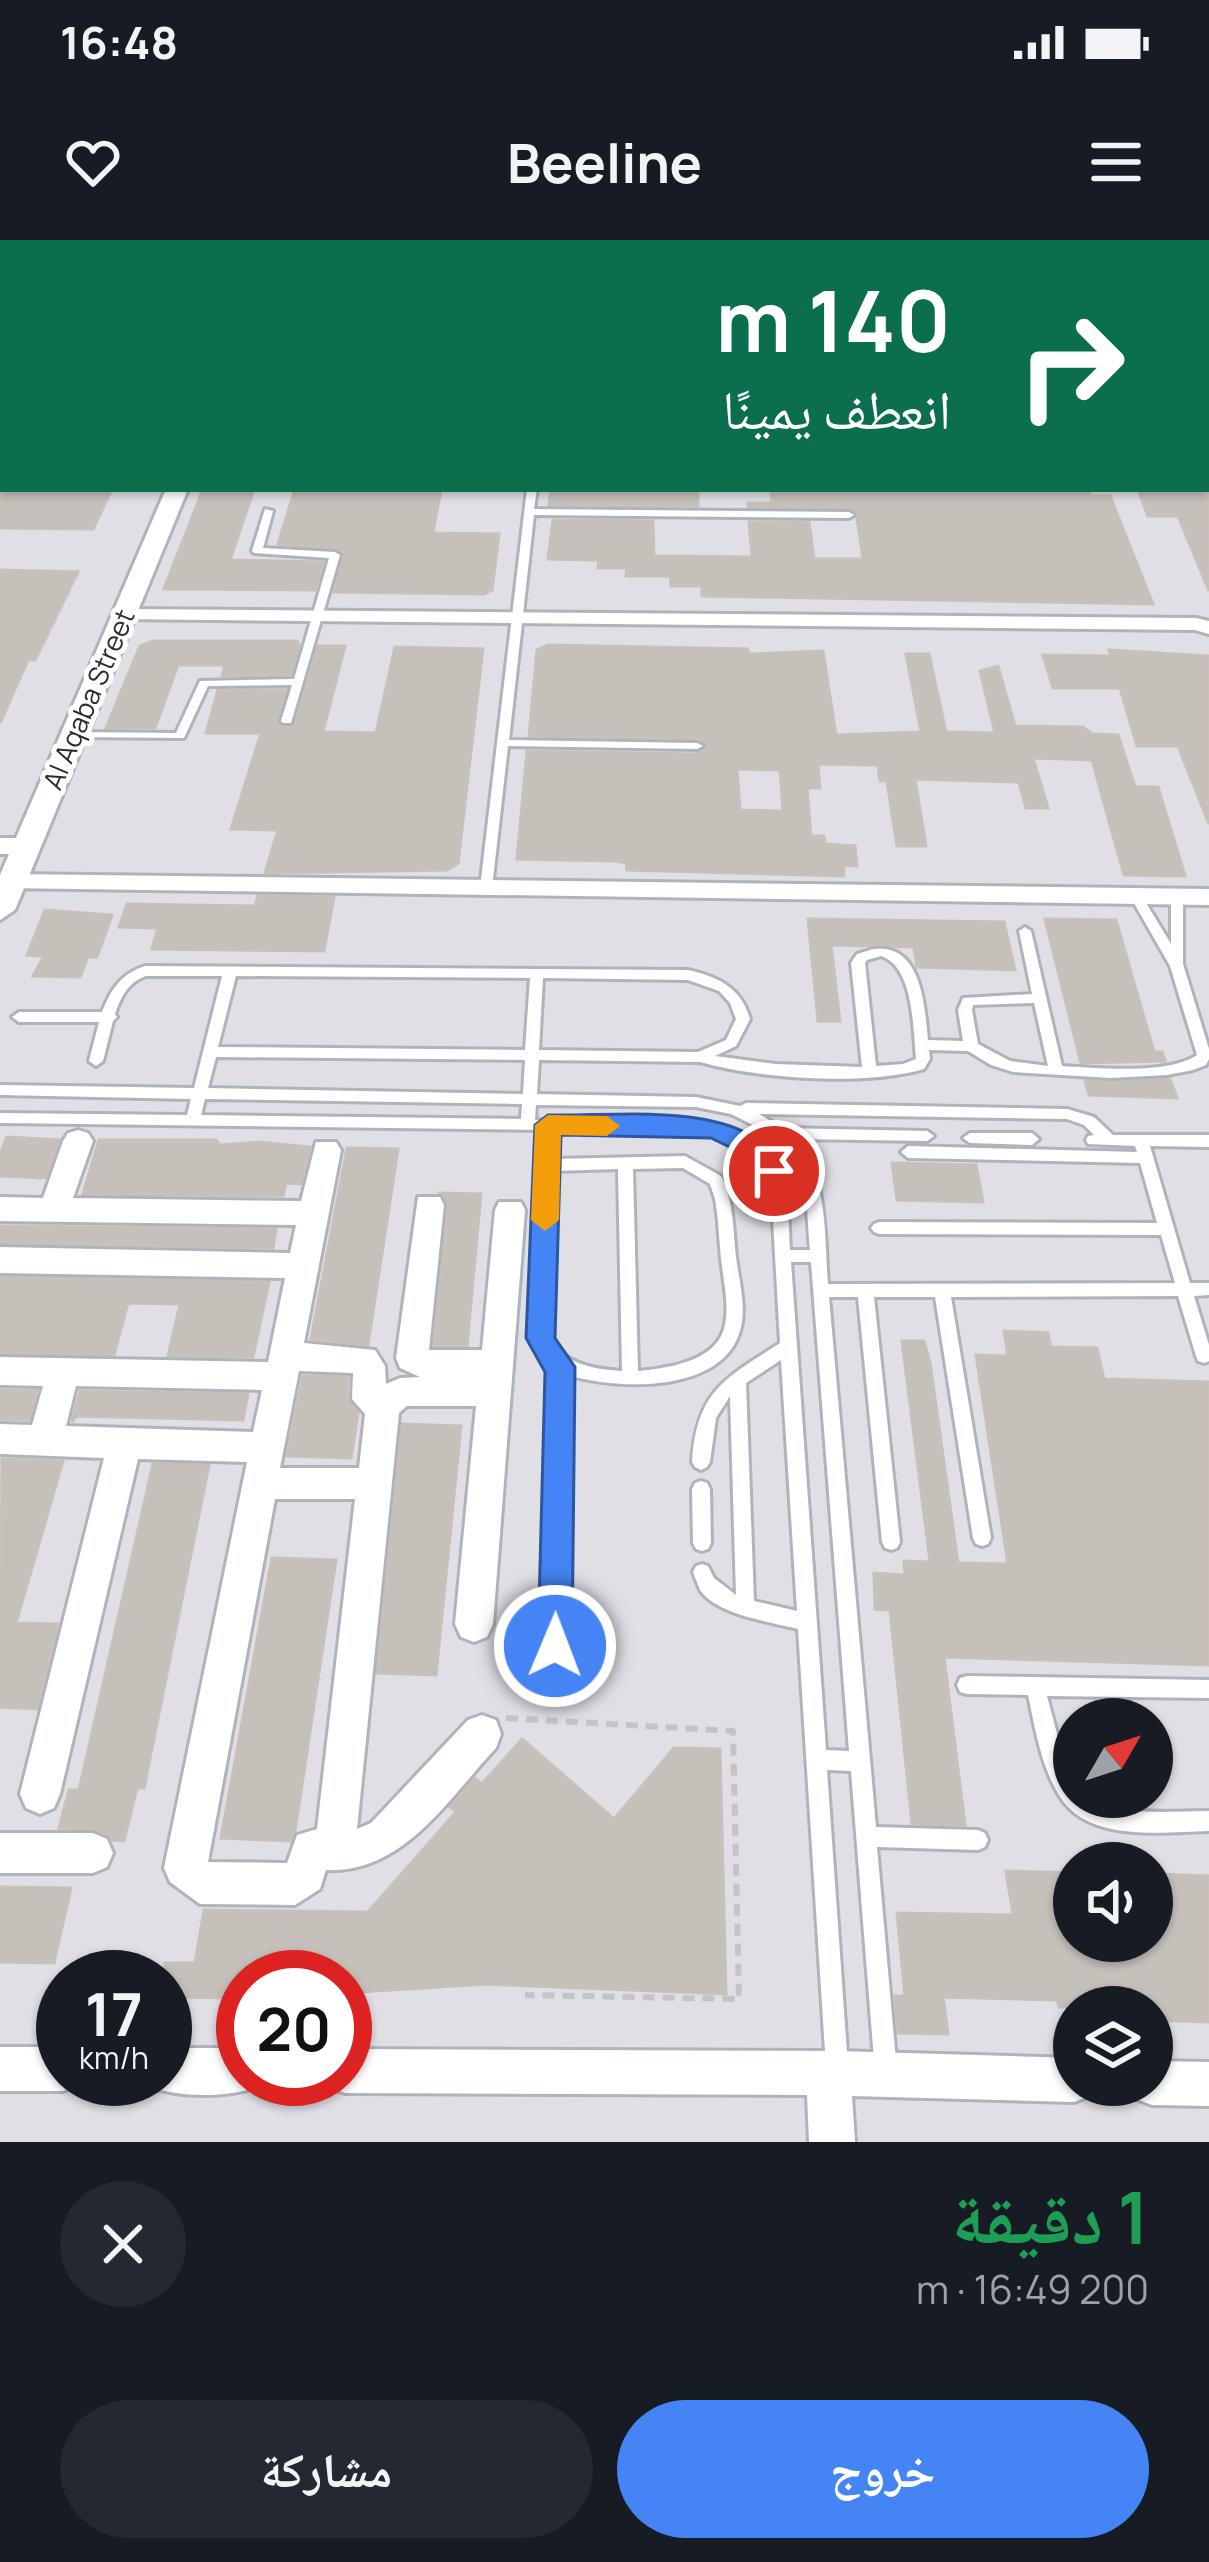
<!DOCTYPE html>
<html lang="ar">
<meta charset="utf-8">
<style>
body{margin:0;font-family:Manrope,"Noto Naskh Arabic",sans-serif;background:#242831;color:#f1f3f6;direction:rtl;height:100vh;display:flex;flex-direction:column;font-size:45px;white-space:nowrap}
*{box-sizing:border-box;margin:0}
p{font-size:39px;color:#9ea1a6}
.icon{flex:none;width:66px;height:66px;fill:none;stroke:currentColor;stroke-width:2;stroke-linecap:round;stroke-linejoin:round}
.map{position:relative;height:1902px;overflow:hidden;direction:ltr}
.details{display:flex;flex-direction:column;background:#171b24;flex:1}
.details>*{flex:none}
.guide{position:absolute;left:0px;top:0px;width:1209px;height:252px;box-shadow:0 3px 9px #0004;direction:rtl;background:#0b6e4f;color:#fff;overflow:hidden}
.needle{width:78px;rotate:51deg}
.tools{position:absolute;left:1053px;top:1458px;display:grid;gap:24px}
.tools a{display:grid;place-items:center;width:120px;height:120px;border-radius:50%;background:#171b24;box-shadow:0 3px 9px #0004;font-size:60px}
.speed{position:absolute;left:36px;top:1710px;display:flex;gap:24px;font-size:60px;font-weight:700;text-align:center}
.speed>*{display:grid;place-content:center;width:156px;height:156px;border-radius:50%;background:#171b24;box-shadow:0 3px 9px #0004;line-height:1}
.speed small{font-size:30px;font-weight:400}
.speed .limit{border:18px solid #d22;background:#fff;color:#111}
.pin{position:absolute;display:grid;place-items:center;width:102px;height:102px;color:#fff;margin:-51px;border:6px solid #fff;border-radius:50%;box-shadow:0 3px 12px #0007}
.me{position:absolute;width:132px;margin:-66px;rotate:1deg;stroke-linejoin:round;filter:drop-shadow(0 0 9px #0008)}
.turn{display:flex;align-items:center;gap:42px;height:252px;padding:0 60px;font-size:54px}
.turn .icon{width:156px;height:156px;stroke-width:2.5}
.turn b{display:block;font-size:84px;line-height:102px}
.round{display:grid;place-items:center;flex:none;width:126px;height:126px;border-radius:63px;background:#242831}
.overview{display:flex;align-items:center;justify-content:space-between;height:204px;padding:0 60px}
h1{font-size:72px;font-weight:700;line-height:90px;color:#1e9e55}
.primary-button{display:flex;gap:24px;margin-top:auto;padding:24px 60px}
.primary-button a{flex:1;height:138px;border-radius:72px;background:#4584f5;color:#fff;font-size:48px;font-weight:700;line-height:138px;text-align:center}
.primary-button a+a{background:#242831;color:#f1f3f6}
.status{display:flex;justify-content:space-between;align-items:center;height:84px;padding:0 60px;background:#171b24;direction:ltr}
.status svg{height:33px;fill:currentColor}
header{display:flex;justify-content:space-between;align-items:center;height:156px;padding:0 60px;background:#171b24;font-size:54px;font-weight:700}
.map>svg:first-child{display:block}
</style>
<div class="status"><b>16:48</b><svg viewBox="0 0 49 12"><path d="M0 12V9h3v3zM5 12V6h3v6zM10 12V3h3v9zM15 12V0h3v12zM26 1h20v11H26zM47 4h2v5h-2z"/></svg></div>
<header><svg class="icon" aria-label="menu" viewBox="0 0 24 24"><path d="M4 6h16M4 12h16M4 18h16"/></svg>Beeline<svg class="icon" aria-label="heart" viewBox="0 0 24 24"><path d="M12 20l-8-8c-3-5 5-10 8-4 3-6 11-1 8 4z"/></svg></header>
<div class="map">
<svg width="1209" height="1902" viewBox="0 0 1209 1902">
<rect width="100%" height="100%" fill="#ede5df"/>
<!-- industrial -->
<path fill="#e0dfe6" fill-rule="evenodd" d="M 0,0 L 1209,0 L 1209,1902 L 0,1902 ZM 3,3 L 1206,3 L 1206,249 L 3,249 ZM 1074,1479 L 1152,1479 L 1152,1557 L 1074,1557 ZM 1074,1623 L 1152,1623 L 1152,1701 L 1074,1701 ZM 63,1737 L 165,1737 L 165,1839 L 63,1839 ZM 243,1737 L 345,1737 L 345,1839 L 243,1839 ZM 1074,1767 L 1152,1767 L 1152,1845 L 1074,1845 Z"/>
<!-- building -->
<g fill="#c6c0bb" stroke="#c9c0b9" stroke-width="3" fill-rule="evenodd">
<path d="M 0,249 L 33,250 L 111,251 L 93,289 L 0,288 Z"/>
<path d="M 203,249 L 254,249 L 230,320 L 323,322 L 315,350 L 164,349 Z"/>
<path d="M 295,249 L 441,249 L 433,293 L 499,294 L 492,350 L 484,354 L 334,352 L 342,311 L 278,304 Z"/>
<path d="M 551,249 L 698,249 L 698,266 L 549,265 Z"/>
<path d="M 771,249 L 1088,249 L 1090,256 L 1110,256 L 1153,364 L 702,356 L 702,346 L 671,346 L 670,336 L 626,336 L 627,328 L 598,328 L 599,320 L 548,319 L 553,280 L 653,281 L 654,316 L 752,317 L 749,282 L 809,282 L 814,319 L 863,319 L 856,271 L 748,267 L 748,263 L 772,263 Z"/>
<path d="M 1138,249 L 1209,249 L 1209,351 L 1178,276 L 1148,276 Z"/>
<path d="M 0,330 L 78,332 L 35,420 L 28,420 L 0,483 Z"/>
<path d="M 153,401 L 297,401 L 299,405 L 291,435 L 222,436 L 225,425 L 178,425 L 155,488 L 106,488 L 140,406 Z"/>
<path d="M 548,405 L 748,409 L 749,414 L 823,411 L 836,495 L 921,492 L 906,414 L 929,414 L 946,492 L 995,493 L 980,431 L 998,426 L 1015,486 L 1083,487 L 1092,494 L 1118,495 L 1135,547 L 1158,547 L 1185,636 L 1124,635 L 1092,520 L 1033,518 L 1048,568 L 1026,568 L 1019,542 L 915,539 L 926,606 L 897,606 L 887,541 L 880,541 L 878,525 L 818,524 L 820,548 L 807,548 L 811,596 L 824,596 L 825,604 L 855,606 L 857,626 L 844,625 L 844,636 L 627,630 L 626,623 L 615,621 L 517,619 L 527,511 L 697,514 L 707,508 L 697,499 L 529,496 L 537,410 ZM 737,529 L 780,530 L 783,571 L 740,570 Z"/>
<path d="M 318,406 L 345,406 L 323,492 L 376,493 L 395,407 L 483,409 L 458,623 L 447,630 L 265,633 L 278,590 L 231,589 L 261,493 L 206,493 L 218,450 L 286,450 L 277,480 L 283,488 L 294,487 Z"/>
<path d="M 1109,410 L 1209,416 L 1209,584 L 1178,506 L 1137,506 L 1120,448 L 1053,448 L 1043,415 L 1111,416 Z"/>
<path d="M 258,656 L 334,657 L 324,711 L 152,709 L 158,688 L 119,687 L 127,664 L 255,666 Z"/>
<path d="M 45,670 L 112,675 L 97,717 L 88,717 L 80,737 L 33,736 L 44,716 L 27,715 Z"/>
<path d="M 808,679 L 1004,682 L 1015,730 L 917,727 L 914,707 L 831,705 L 840,781 L 818,781 Z"/>
<path d="M 1045,679 L 1116,680 L 1154,812 L 1162,812 L 1165,821 L 1081,823 Z"/>
<path d="M 1170,839 L 1177,858 L 1089,855 L 1085,841 Z"/>
<path d="M 7,897 L 59,900 L 45,938 L 0,936 L 0,914 Z"/>
<path d="M 99,900 L 216,900 L 220,905 L 259,902 L 310,907 L 301,944 L 286,943 L 283,956 L 83,954 Z"/>
<path d="M 347,908 L 398,909 L 368,1105 L 311,1099 Z"/>
<path d="M 892,923 L 976,925 L 983,962 L 897,960 Z"/>
<path d="M 440,953 L 481,954 L 467,1106 L 434,1106 L 448,965 Z"/>
<path d="M 0,986 L 276,989 L 273,1008 L 0,1003 Z"/>
<path d="M 0,1037 L 269,1042 L 253,1117 L 168,1116 L 180,1064 L 128,1063 L 114,1115 L 0,1113 Z"/>
<path d="M 1004,1091 L 1048,1093 L 1051,1107 L 1097,1108 L 1104,1139 L 1209,1142 L 1209,1425 L 944,1417 L 965,1585 L 912,1584 L 890,1370 L 875,1369 L 874,1333 L 905,1335 L 904,1321 L 930,1322 L 902,1101 L 924,1101 L 930,1122 L 958,1323 L 1008,1324 L 976,1115 L 1008,1116 Z"/>
<path d="M 303,1136 L 348,1137 L 347,1159 L 358,1173 L 351,1218 L 287,1216 Z"/>
<path d="M 0,1150 L 37,1150 L 29,1180 L 0,1179 Z"/>
<path d="M 80,1151 L 248,1154 L 243,1180 L 76,1176 L 72,1182 Z"/>
<path d="M 402,1184 L 461,1186 L 436,1435 L 377,1433 Z"/>
<path d="M 2,1219 L 63,1221 L 16,1383 L 58,1384 L 37,1469 L 0,1467 Z"/>
<path d="M 153,1224 L 209,1225 L 144,1548 L 137,1548 L 124,1601 L 112,1600 L 95,1589 L 59,1588 L 69,1550 L 79,1550 Z"/>
<path d="M 272,1318 L 336,1320 L 295,1591 L 290,1601 L 221,1598 Z"/>
<path d="M 522,1499 L 614,1579 L 674,1508 L 720,1509 L 726,1754 L 487,1744 L 345,1753 L 345,1737 L 243,1737 L 243,1758 L 165,1757 L 165,1723 L 195,1723 L 204,1670 L 368,1672 L 456,1572 L 450,1567 L 475,1538 L 482,1544 Z"/>
<path d="M 1006,1631 L 1074,1633 L 1074,1701 L 1152,1701 L 1152,1634 L 1209,1636 L 1209,1782 L 1152,1780 L 1152,1767 L 1059,1767 L 1057,1760 L 943,1757 L 948,1794 L 898,1793 L 895,1756 L 905,1756 L 897,1673 L 1013,1675 Z"/>
<path d="M 0,1647 L 71,1648 L 54,1723 L 0,1722 Z"/>
</g>
<g fill="none" stroke-linecap="round" stroke-linejoin="round">
<defs>
<g id="service">
<path d="M 34,0 L 42,0 L 40,3 L 32,3 Z"/>
<path d="M 279,0 L 390,0 L 393,2 L 277,3 Z"/>
<rect x="557" y="0" width="8" height="3"/>
<path d="M 1047,0 L 1055,0 L 1056,3 L 1048,3 Z"/>
<rect x="0" y="11" width="3" height="4"/>
<rect x="1206" y="13" width="3" height="4"/>
<path d="M 3,50 L 3,58 L 0,59 L 0,51 Z"/>
<rect x="0" y="76" width="3" height="4"/>
<rect x="1206" y="94" width="3" height="4"/>
<rect x="0" y="162" width="3" height="6"/>
<path d="M 3,173 L 3,183 L 0,184 L 0,174 Z"/>
<rect x="1206" y="194" width="3" height="6"/>
<path d="M 527,249 L 537,249 L 534,269 L 849,272 L 854,275 L 849,278 L 534,275 L 509,500 L 697,503 L 703,506 L 697,509 L 508,506 L 492,648 L 486,652 L 480,648 Z"/>
<path d="M 265,269 L 273,271 L 263,308 L 335,312 L 340,315 L 291,483 L 283,483 L 281,481 L 292,445 L 208,446 L 184,498 L 70,497 L 68,495 L 74,492 L 176,493 L 200,441 L 294,439 L 329,318 L 254,313 L 252,311 Z"/>
<path d="M 1136,652 L 1140,653 L 1171,704 L 1171,657 L 1177,653 L 1183,657 L 1183,724 L 1209,809 L 1209,819 L 1206,825 L 1193,830 L 1167,835 L 1111,838 L 1013,832 L 991,825 L 968,811 L 929,810 L 930,819 L 924,829 C 864,846 761,839 700,822 L 539,820 L 537,854 L 696,857 L 740,866 L 746,863 L 1067,869 L 1094,877 L 1113,895 L 1209,895 L 1209,907 L 1150,906 L 1190,1043 L 1209,1043 L 1209,1055 L 1194,1056 L 1209,1105 L 1209,1121 L 1204,1123 L 1198,1121 L 1196,1116 L 1178,1056 L 951,1057 L 991,1298 L 988,1304 L 982,1306 L 976,1304 L 973,1298 L 935,1057 L 874,1057 L 900,1302 L 897,1308 L 891,1310 L 885,1308 L 882,1302 L 858,1057 L 829,1057 L 876,1587 L 978,1590 L 985,1593 L 988,1600 L 985,1607 L 978,1610 L 877,1607 L 897,1832 L 894,1840 L 886,1843 L 878,1840 L 875,1832 L 851,1531 L 827,1530 L 848,1827 L 845,1835 L 837,1838 L 829,1835 L 826,1827 L 798,1389 C 771,1382 717,1375 700,1350 C 700,1349 693,1333 693,1332 L 696,1326 L 702,1324 L 708,1326 L 714,1338 L 736,1355 L 730,1156 L 716,1178 L 710,1222 L 707,1227 L 701,1230 L 695,1227 L 692,1222 C 697,1150 725,1139 780,1103 L 771,945 C 749,886 693,892 641,892 C 612,891 584,891 555,891 L 554,919 L 685,916 L 721,936 C 734,962 733,989 736,1017 C 739,1041 747,1067 740,1091 C 722,1154 617,1150 568,1135 L 564,1406 L 562,1412 L 555,1415 L 548,1412 L 546,1406 L 552,1126 L 545,1121 L 532,1098 L 541,890 L 0,883 L 0,873 L 187,875 L 191,859 L 0,855 L 0,845 L 194,848 L 222,736 L 146,736 C 128,742 121,757 115,774 L 117,777 L 113,781 L 103,821 L 96,826 L 89,821 L 99,782 L 19,782 L 12,777 L 19,772 L 102,772 C 111,749 121,734 145,726 L 688,730 C 718,737 741,747 750,779 L 736,806 L 715,816 L 776,824 L 862,827 L 851,723 L 857,714 C 867,711 876,707 886,709 C 923,715 925,771 928,800 L 963,801 L 958,770 L 963,758 L 1032,754 L 1019,691 L 1025,687 L 1031,691 L 1062,826 C 1098,828 1168,835 1197,815 L 1170,726 L 1130,656 ZM 881,716 C 914,727 913,789 916,819 L 903,824 L 876,826 L 865,723 L 867,720 ZM 236,736 L 530,738 L 525,810 L 218,807 ZM 543,738 L 688,740 L 719,751 L 730,763 L 736,779 L 726,800 L 698,812 L 539,810 ZM 1034,763 L 1048,826 L 1010,821 L 978,804 L 972,770 L 973,765 ZM 216,817 L 525,820 L 523,854 L 208,848 ZM 205,859 L 522,864 L 521,879 L 201,875 ZM 536,865 L 696,867 L 731,874 L 769,893 L 756,901 L 728,888 L 695,882 L 535,880 ZM 759,874 L 1067,879 L 1084,885 L 1094,895 L 1088,896 L 1086,900 L 1088,904 L 1135,906 L 1137,912 L 908,906 L 901,912 L 908,918 L 1140,923 L 1157,983 L 879,982 L 874,984 L 871,988 L 874,992 L 879,994 L 1161,995 L 1175,1043 L 828,1044 C 824,995 829,938 794,899 L 927,901 L 934,896 L 927,891 L 782,888 ZM 779,902 C 810,935 806,967 810,1010 L 790,1010 C 788,974 790,939 766,910 ZM 683,928 L 710,944 L 715,959 C 719,981 719,1004 722,1026 C 724,1045 729,1065 725,1084 C 719,1121 669,1128 638,1131 L 633,929 ZM 618,929 L 622,1131 C 591,1129 565,1124 548,1097 L 554,931 ZM 791,1022 L 811,1022 L 849,1511 L 826,1510 ZM 781,1120 L 797,1371 L 754,1361 L 746,1143 Z"/>
<path d="M 970,893 L 1032,893 L 1039,899 L 1032,905 L 970,903 L 963,898 Z"/>
<path d="M 701,1241 L 707,1243 L 710,1249 L 711,1303 L 708,1309 L 702,1311 L 696,1309 L 693,1303 L 692,1249 L 695,1243 Z"/>
<path d="M 967,1436 L 1209,1440 L 1209,1458 L 1047,1456 L 1065,1524 L 1074,1544 L 1074,1557 C 1090,1557 1104,1567 1120,1569 C 1149,1574 1180,1571 1209,1571 L 1209,1591 C 1162,1592 1087,1603 1059,1555 C 1041,1526 1035,1488 1028,1455 L 967,1454 L 960,1452 L 957,1445 L 960,1438 Z"/>
</g>
<g id="minor">
<rect x="0" y="189" width="3" height="10"/>
<path d="M 124,369 L 1196,378 L 1209,381 L 1209,394 L 1195,390 L 117,379 L 114,375 Z"/>
<path d="M 0,598 L 27,598 L 39,606 L 27,614 L 0,614 Z"/>
<path d="M 12,634 L 1209,649 L 1209,665 L 3,648 L 3,636 Z"/>
<path d="M 78,890 L 88,893 L 93,901 L 73,958 L 301,961 L 316,902 L 336,902 L 341,910 L 304,1103 L 375,1110 L 385,1126 L 386,1144 L 400,1138 L 420,1137 L 400,1128 L 396,1118 L 418,957 L 440,957 L 444,965 L 429,1110 L 482,1110 L 495,970 L 499,962 L 521,962 L 525,970 L 493,1384 L 487,1397 L 474,1402 L 461,1397 L 455,1384 L 476,1166 L 407,1166 L 399,1173 L 357,1589 L 371,1583 L 468,1480 L 482,1475 L 496,1480 L 501,1494 L 496,1508 C 448,1559 403,1634 326,1630 L 320,1649 L 295,1665 L 200,1664 L 170,1642 L 164,1628 L 247,1222 L 138,1219 L 60,1554 L 54,1568 L 40,1574 L 26,1568 L 20,1554 L 104,1218 L 0,1214 L 0,1184 L 32,1185 L 43,1146 L 0,1145 L 0,1117 L 268,1122 L 285,1038 L 0,1033 L 0,1007 L 290,1013 L 296,985 L 0,981 L 0,957 L 43,958 L 63,901 L 68,893 ZM 299,1131 L 353,1133 L 352,1159 L 365,1174 L 359,1228 L 280,1228 ZM 76,1146 L 262,1150 L 253,1192 L 66,1186 ZM 275,1259 L 355,1259 L 317,1589 L 297,1595 L 287,1623 L 208,1622 Z"/>
<path d="M 0,1593 L 93,1593 L 107,1599 L 113,1613 L 107,1627 L 93,1633 L 0,1633 Z"/>
<path d="M 0,1807 L 63,1807 L 63,1839 L 81,1839 L 79,1845 L 63,1851 L 0,1851 Z"/>
<path d="M 165,1808 L 243,1808 L 243,1839 L 261,1839 L 259,1846 C 230,1858 178,1858 149,1846 L 147,1839 L 165,1839 Z"/>
<path d="M 345,1809 L 838,1811 L 1074,1818 L 1074,1845 L 1094,1845 L 1090,1856 L 1074,1862 L 852,1856 L 855,1902 L 809,1902 L 807,1855 L 345,1853 L 329,1847 L 326,1839 L 345,1839 Z"/>
<path d="M 1152,1821 L 1209,1822 L 1209,1866 L 1152,1865 L 1136,1859 L 1131,1845 L 1152,1845 Z"/>
</g>
<g id="tertiary">
<path d="M 272,0 L 290,0 L 271,3 Z"/>
<path d="M 166,249 L 188,249 L 15,670 L 0,680 L 0,635 Z"/>
</g>
</defs>
<!-- service casing -->
<use href="#service" stroke="#afb4bc" stroke-width="6"/>
<!-- minor casing -->
<use href="#minor" stroke="#afb4bc" stroke-width="6"/>
<!-- tertiary casing -->
<use href="#tertiary" stroke="#afb4bc" stroke-width="6"/>
<!-- path -->
<path stroke="#c4c4c4" stroke-width="6" stroke-dasharray="12 8" stroke-linecap="butt" d="M 506,1478 L 733,1491 L 739,1759 L 525,1755"/>
<!-- service -->
<use href="#service" fill="#fff" fill-rule="evenodd"/>
<!-- minor -->
<use href="#minor" fill="#fff" fill-rule="evenodd"/>
<!-- tertiary -->
<use href="#tertiary" fill="#fff" fill-rule="evenodd"/>
</g>
<!-- route -->
<path fill="#4584f5" stroke="#2d569f" stroke-width="3" d="M 548,875 C 623,877 746,857 788,931 L 784,939 L 765,939 L 748,916 L 711,898 L 561,895 L 555,1098 L 575,1127 L 572,1406 L 567,1418 L 555,1423 L 543,1418 L 538,1406 L 545,1132 L 526,1098 L 535,885 Z"/>
<!-- slow -->
<path fill="#f59e0b" d="M 548,875 L 607,876 L 620,886 L 607,896 L 561,895 L 559,980 L 545,991 L 531,980 L 535,885 Z"/>
<g text-anchor="middle" dominant-baseline="central" stroke-width="10" stroke-linejoin="round" paint-order="stroke">
<!-- far-street labels -->
<g font-size="27" fill="#2c2c2c" stroke="#fff">
<text transform="translate(88 459) rotate(-67)">Al Aqaba Street</text>
</g>
</g>
</svg>
<div class="tools">
<a><svg class="needle" viewBox="-14 -14 28 28"><path d="M0-13l5 13h-10z" fill="#e53935"/><path d="M0 13l5-13h-10z" fill="#9ea1a6"/></svg></a>
<a><svg class="icon" aria-label="sound" viewBox="0 0 24 24"><path d="M4 9h4l5-4v14l-5-4H4zM17 9q2 3 0 6"/></svg></a>
<a><svg class="icon" aria-label="layers" viewBox="0 0 24 24"><path d="M12 4l9 5-9 5-9-5zM3 14l9 5 9-5"/></svg></a>
</div>
<div class="speed"><div>17<small>km/h</small></div><div class="limit">20</div></div>
<div class="pin" style="left:774px;top:931px;background:#d93025"><svg class="icon" aria-label="arrive" viewBox="0 0 24 24"><path d="M6 21V4h12l-3 4 3 4H6"/></svg></div>
<svg class="me" style="left:555px;top:1406px" viewBox="-20 -20 40 40"><circle r="17" fill="#4584f5" stroke="#fff" stroke-width="3"/><path d="M0-11L8 9 0 5-8 9z" fill="#fff"/></svg>
<div class="guide">
<div class="turn"><svg class="icon" aria-label="right" viewBox="0 0 24 24"><path d="M7 20v-9h11M14 6l5 5-5 5"/></svg><div><b>140 m</b>انعطف يمينًا</div></div>
</div>
</div>
<section class="details">
<div class="overview"><div><h1>1 دقيقة</h1><p>200 m · 16:49</p></div><a class="round"><svg class="icon" aria-label="close" viewBox="0 0 24 24"><path d="M6 6l12 12M18 6L6 18"/></svg></a></div>
<div class="primary-button"><a>خروج</a><a>مشاركة</a></div>
</section>
